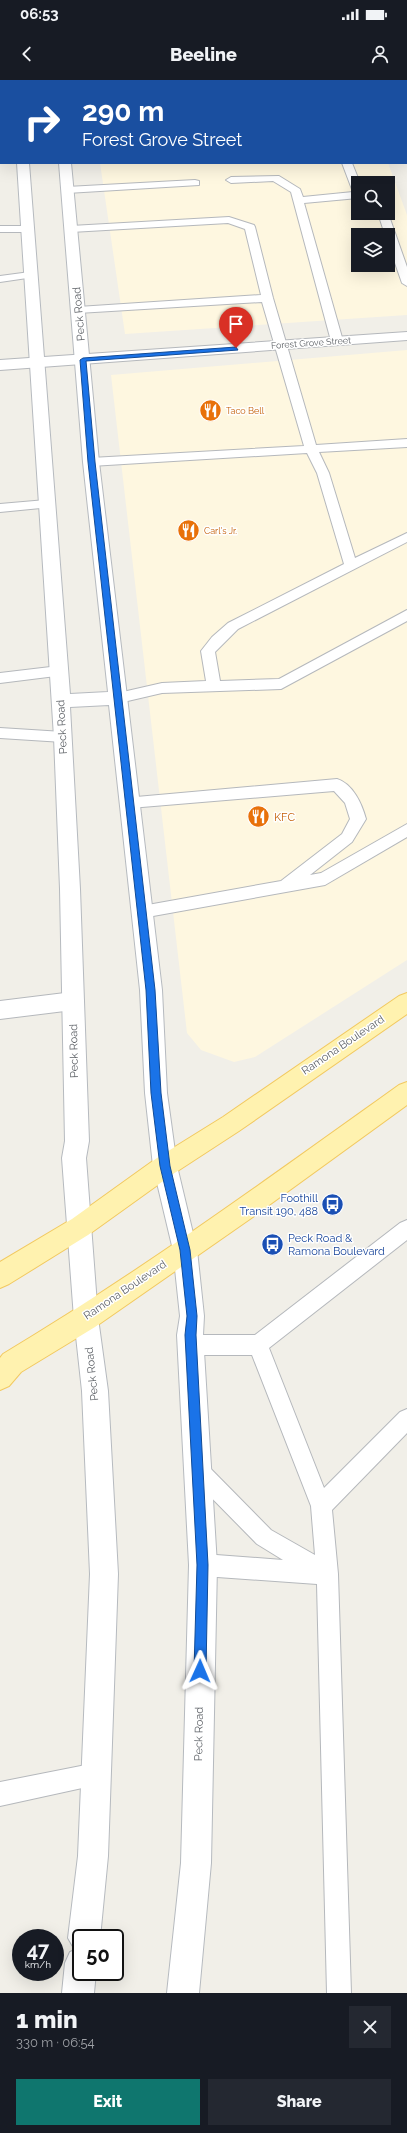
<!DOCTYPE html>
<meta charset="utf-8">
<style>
body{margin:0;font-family:Raleway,sans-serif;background:#242831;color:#f1f3f6;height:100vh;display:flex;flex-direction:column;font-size:15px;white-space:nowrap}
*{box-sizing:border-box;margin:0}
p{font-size:13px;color:#9ea1a6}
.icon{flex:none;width:22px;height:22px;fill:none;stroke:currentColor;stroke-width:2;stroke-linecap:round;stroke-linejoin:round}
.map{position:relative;height:1913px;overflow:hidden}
.side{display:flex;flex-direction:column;background:#171b24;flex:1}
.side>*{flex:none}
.hud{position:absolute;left:0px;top:0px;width:407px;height:84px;box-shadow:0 4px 16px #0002;background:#1a4fa0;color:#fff;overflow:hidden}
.controls{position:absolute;left:351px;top:96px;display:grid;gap:8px}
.controls a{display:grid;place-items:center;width:44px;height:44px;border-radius:0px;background:#171b24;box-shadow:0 4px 16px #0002;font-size:20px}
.speed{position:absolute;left:12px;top:1849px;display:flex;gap:8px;font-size:20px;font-weight:700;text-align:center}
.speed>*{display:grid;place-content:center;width:52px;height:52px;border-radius:50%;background:#171b24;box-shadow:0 4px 16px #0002;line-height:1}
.speed small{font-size:10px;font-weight:400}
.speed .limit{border:2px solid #111;border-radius:6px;background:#fff;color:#111}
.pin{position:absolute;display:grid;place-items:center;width:34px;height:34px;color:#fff;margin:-41px -17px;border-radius:50% 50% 50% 0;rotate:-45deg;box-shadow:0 0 4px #0007}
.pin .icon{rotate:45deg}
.me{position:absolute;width:44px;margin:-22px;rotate:1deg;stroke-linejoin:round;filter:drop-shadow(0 0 3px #0008)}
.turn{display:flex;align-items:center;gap:14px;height:84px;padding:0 16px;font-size:18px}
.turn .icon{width:52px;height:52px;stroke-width:2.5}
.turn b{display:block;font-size:28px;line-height:34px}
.round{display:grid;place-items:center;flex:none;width:42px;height:42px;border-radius:0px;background:#242831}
.head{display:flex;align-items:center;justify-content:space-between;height:68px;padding:0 16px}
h1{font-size:24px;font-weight:800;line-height:30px}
.button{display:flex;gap:8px;margin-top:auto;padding:8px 16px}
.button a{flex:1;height:46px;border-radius:0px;background:#0f766e;color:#fff;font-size:16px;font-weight:800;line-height:46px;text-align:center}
.button a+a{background:#242831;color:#f1f3f6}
.status{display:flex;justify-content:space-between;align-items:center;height:28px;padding:0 20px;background:#171b24;direction:ltr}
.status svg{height:11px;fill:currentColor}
header{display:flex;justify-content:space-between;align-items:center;height:52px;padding:0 16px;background:#171b24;font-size:18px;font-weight:800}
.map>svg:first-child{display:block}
</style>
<div class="status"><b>06:53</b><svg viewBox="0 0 49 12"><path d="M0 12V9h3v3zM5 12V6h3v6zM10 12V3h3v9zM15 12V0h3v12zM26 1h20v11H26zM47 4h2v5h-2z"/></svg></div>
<header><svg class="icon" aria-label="back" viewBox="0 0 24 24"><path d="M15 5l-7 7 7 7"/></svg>Beeline<svg class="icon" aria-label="person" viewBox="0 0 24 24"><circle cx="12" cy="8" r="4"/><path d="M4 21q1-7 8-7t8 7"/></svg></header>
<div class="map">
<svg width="407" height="1913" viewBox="0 0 407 1913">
<rect width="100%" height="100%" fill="#f1efe8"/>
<!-- commercial -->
<g fill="#fef7e0" fill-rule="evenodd">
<path d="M 88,0 L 407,0 L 407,51 L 406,1 Z"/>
<path d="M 100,83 L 388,83 L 407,135 L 407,235 L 125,254 ZM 358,103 L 388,103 L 388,133 L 358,133 ZM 358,155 L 388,155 L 388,185 L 358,185 Z"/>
<path d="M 407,270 L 407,880 L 255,977 L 234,982 L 201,970 L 187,953 L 111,295 Z"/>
</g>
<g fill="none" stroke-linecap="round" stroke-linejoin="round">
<defs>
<g id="lane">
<rect x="109" y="0" width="10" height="1"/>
<rect x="318" y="0" width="10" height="1"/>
<rect x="406" y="32" width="1" height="6"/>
<path d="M 342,83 L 352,83 L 360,103 L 358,103 L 358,118 L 304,123 L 343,261 L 337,264 L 331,261 L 291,112 L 273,101 L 231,103 L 226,100 L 231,97 L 279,96 L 300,109 L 303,117 L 353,112 Z"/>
<path d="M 195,100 L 199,101 L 199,105 L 67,113 L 62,110 L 67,107 Z"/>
<path d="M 378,133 L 388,133 L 407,187 L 407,206 L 402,203 L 388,163 L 388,155 L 385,155 Z"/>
<path d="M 229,137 L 254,145 L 255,147 L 273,218 L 316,365 L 407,359 L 407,367 L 319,372 L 329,393 L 355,478 L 407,453 L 407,462 L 238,549 L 215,572 L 220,601 L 279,599 L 407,530 L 407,541 L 281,609 L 162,613 L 119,623 L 114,622 L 112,618 L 114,614 L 162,603 L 206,601 L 201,571 L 212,557 L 228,543 L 344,484 L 317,393 L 307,373 L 91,386 L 85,382 L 91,378 L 304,366 L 262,222 L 78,233 L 72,230 L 78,227 L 261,215 L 245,149 L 228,143 L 71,152 L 66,149 L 71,146 Z"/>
<path d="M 0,146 L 27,146 L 32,149 L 27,152 L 0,152 Z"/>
<path d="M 30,192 L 34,193 L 35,195 L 34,197 L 0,202 L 0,196 Z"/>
<path d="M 46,420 L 52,424 L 51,427 L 0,432 L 0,424 Z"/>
<path d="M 59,586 L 64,587 L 66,591 L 64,595 L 0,603 L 0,593 Z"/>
<path d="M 0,648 L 63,652 L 68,653 L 70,657 L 68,661 L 63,662 L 0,658 Z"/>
<path d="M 337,699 C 353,704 362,724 366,739 L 352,762 L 310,795 L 321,793 L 407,744 L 407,757 L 325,805 L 142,838 L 136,837 L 134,832 L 136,827 L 142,826 L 281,801 L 342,754 L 350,739 L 345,723 L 334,711 L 130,728 L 125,726 L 122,722 L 125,718 Z"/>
<path d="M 407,1140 L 407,1160 L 269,1268 L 324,1408 L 400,1332 L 407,1329 L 407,1353 L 332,1430 L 338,1494 L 351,1913 L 327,1913 L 317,1504 L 203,1496 L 195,1493 L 192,1485 L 195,1477 L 203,1474 L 283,1480 L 257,1464 L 191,1397 L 188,1390 L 191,1383 L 198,1380 L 205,1383 L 271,1450 L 315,1475 L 311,1426 L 252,1275 L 191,1275 L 184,1272 L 181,1265 L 184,1258 L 191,1255 L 255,1255 L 400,1143 Z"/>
<path d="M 96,1683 L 104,1686 L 107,1694 L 104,1702 L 96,1705 L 0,1726 L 0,1702 Z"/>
</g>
<g id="street">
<path d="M 407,252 L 407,260 L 0,290 L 0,280 Z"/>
<path d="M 73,912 L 81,915 L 84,921 L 81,927 L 73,930 L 0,939 L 0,921 Z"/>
</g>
<g id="secondary">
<rect x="11" y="0" width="12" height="1"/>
<rect x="50" y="0" width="12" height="1"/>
<path d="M 17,83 L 29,83 L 70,614 L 108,612 L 83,382 L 59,83 L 71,83 L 99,382 L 162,910 L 167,1013 L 177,1086 L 197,1170 L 204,1236 L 203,1255 L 217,1485 L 211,1783 L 199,1913 L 167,1913 L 181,1783 L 189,1485 L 177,1255 L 180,1236 L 173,1170 L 153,1086 L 145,1013 L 140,910 L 109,625 L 70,627 L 80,809 L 89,1061 L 86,1078 L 98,1238 L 108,1311 L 118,1494 L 108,1776 L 100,1858 L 81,1858 L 81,1892 L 96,1892 L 94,1913 L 62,1913 L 65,1883 L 70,1872 L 75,1870 L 68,1858 L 78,1776 L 90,1494 L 82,1311 L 74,1238 L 62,1078 L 65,1061 L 60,809 L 54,657 Z"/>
</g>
<g id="primary">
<path d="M 407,913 L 407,934 L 239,1051 L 173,1094 L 88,1155 L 9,1204 L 0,1208 L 0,1182 L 72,1139 L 157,1078 L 223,1037 L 399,916 Z"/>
<path d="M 407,1002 L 407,1025 L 250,1139 L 95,1247 L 21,1292 L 9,1306 L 0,1310 L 0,1278 L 3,1274 C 140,1192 269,1098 399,1005 Z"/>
</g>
</defs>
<!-- lane casing -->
<use href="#lane" stroke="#b5b8bc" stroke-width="2"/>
<!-- street casing -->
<use href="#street" stroke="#b5b8bc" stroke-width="2"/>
<!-- secondary casing -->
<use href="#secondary" stroke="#b6babf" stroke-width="2"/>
<!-- primary casing -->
<use href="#primary" stroke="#f2c960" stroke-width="2"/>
<!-- lane -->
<use href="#lane" fill="#fff" fill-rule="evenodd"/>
<!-- street -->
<use href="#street" fill="#fff" fill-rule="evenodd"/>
<!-- secondary -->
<use href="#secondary" fill="#fff" fill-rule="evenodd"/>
<!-- primary -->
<use href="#primary" fill="#fff2af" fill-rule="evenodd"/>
</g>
<!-- route -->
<path fill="#1a73e8" stroke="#114b97" d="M 236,267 L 238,270 L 86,281 L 95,382 L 155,910 L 161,1013 L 170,1086 L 190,1170 L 197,1236 L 196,1255 L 208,1485 L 206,1591 L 204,1596 L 200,1597 L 196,1596 L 194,1591 L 197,1485 L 185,1255 L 187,1236 L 180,1170 L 160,1086 L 151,1013 L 146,910 L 88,382 L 80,280 L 83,278 Z"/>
<!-- icons -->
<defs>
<symbol id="restaurant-disc" viewBox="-11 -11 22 22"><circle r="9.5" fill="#e8710a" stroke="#fff"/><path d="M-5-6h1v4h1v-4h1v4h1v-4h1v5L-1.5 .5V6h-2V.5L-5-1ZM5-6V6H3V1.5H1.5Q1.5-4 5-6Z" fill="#fff"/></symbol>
<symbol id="bus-disc" viewBox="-11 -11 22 22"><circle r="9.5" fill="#1a4fb4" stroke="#fff"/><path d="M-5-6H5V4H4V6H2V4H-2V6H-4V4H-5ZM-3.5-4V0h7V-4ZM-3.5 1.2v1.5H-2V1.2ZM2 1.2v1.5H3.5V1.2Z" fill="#fff"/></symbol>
</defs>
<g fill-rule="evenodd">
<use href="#restaurant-disc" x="198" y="318" width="25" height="25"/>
<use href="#restaurant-disc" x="176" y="438" width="25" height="25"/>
<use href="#restaurant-disc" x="246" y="724" width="25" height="25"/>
<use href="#bus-disc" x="320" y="1112" width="25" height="25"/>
<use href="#bus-disc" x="260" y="1152" width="25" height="25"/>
</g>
<g text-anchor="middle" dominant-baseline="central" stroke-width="3" stroke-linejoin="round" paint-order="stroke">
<!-- far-street labels -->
<g font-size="9" fill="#5f6368" stroke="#fff">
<text transform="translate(311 263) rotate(-4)">Forest Grove Street</text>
</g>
<!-- far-food labels -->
<g font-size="9" fill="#c56008" stroke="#fff" text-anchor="start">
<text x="226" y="331">Taco Bell</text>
<text x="204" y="451">Carl's Jr.</text>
</g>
<!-- street labels -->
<g font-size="11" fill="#5f6368" stroke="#fff">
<text transform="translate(79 234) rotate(-95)">Peck Road</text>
<text transform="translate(62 647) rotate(-93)">Peck Road</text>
<text transform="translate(343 965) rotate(-34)">Ramona Boulevard</text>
<text transform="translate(74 971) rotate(-91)">Peck Road</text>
<text transform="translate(125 1210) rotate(-34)">Ramona Boulevard</text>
<text transform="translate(92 1294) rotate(-96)">Peck Road</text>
<text transform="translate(199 1654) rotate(-89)">Peck Road</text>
</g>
<!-- food labels -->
<g font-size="11" fill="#c56008" stroke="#fff" text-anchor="start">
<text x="274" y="737">KFC</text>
</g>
<!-- transit labels -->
<g font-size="11" fill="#164399" stroke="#fff" text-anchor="end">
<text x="318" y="1118">Foothill<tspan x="318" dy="13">Transit 190, 488</tspan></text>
<text x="288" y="1158" text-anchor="start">Peck Road &amp;<tspan x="288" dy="13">Ramona Boulevard</tspan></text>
</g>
</g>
</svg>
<div class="controls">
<a><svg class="icon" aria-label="search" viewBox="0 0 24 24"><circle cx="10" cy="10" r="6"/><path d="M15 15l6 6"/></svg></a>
<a><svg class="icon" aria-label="layers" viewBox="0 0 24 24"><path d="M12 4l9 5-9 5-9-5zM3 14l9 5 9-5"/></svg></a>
</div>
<div class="speed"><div>47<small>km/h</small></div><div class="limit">50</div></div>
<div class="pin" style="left:236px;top:268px;background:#d93025"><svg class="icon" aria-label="arrive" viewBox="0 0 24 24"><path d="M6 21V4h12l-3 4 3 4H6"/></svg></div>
<svg class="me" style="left:200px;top:1591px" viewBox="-20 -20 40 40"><path d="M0-17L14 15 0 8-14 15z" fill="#1a73e8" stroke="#fff" stroke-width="4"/></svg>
<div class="hud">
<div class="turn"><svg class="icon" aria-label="right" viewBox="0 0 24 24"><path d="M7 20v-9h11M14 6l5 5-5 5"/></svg><div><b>290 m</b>Forest Grove Street</div></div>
</div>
</div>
<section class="side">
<div class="head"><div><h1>1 min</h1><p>330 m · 06:54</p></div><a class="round"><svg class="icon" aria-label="close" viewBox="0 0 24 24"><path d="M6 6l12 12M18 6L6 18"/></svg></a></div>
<div class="button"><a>Exit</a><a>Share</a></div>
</section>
